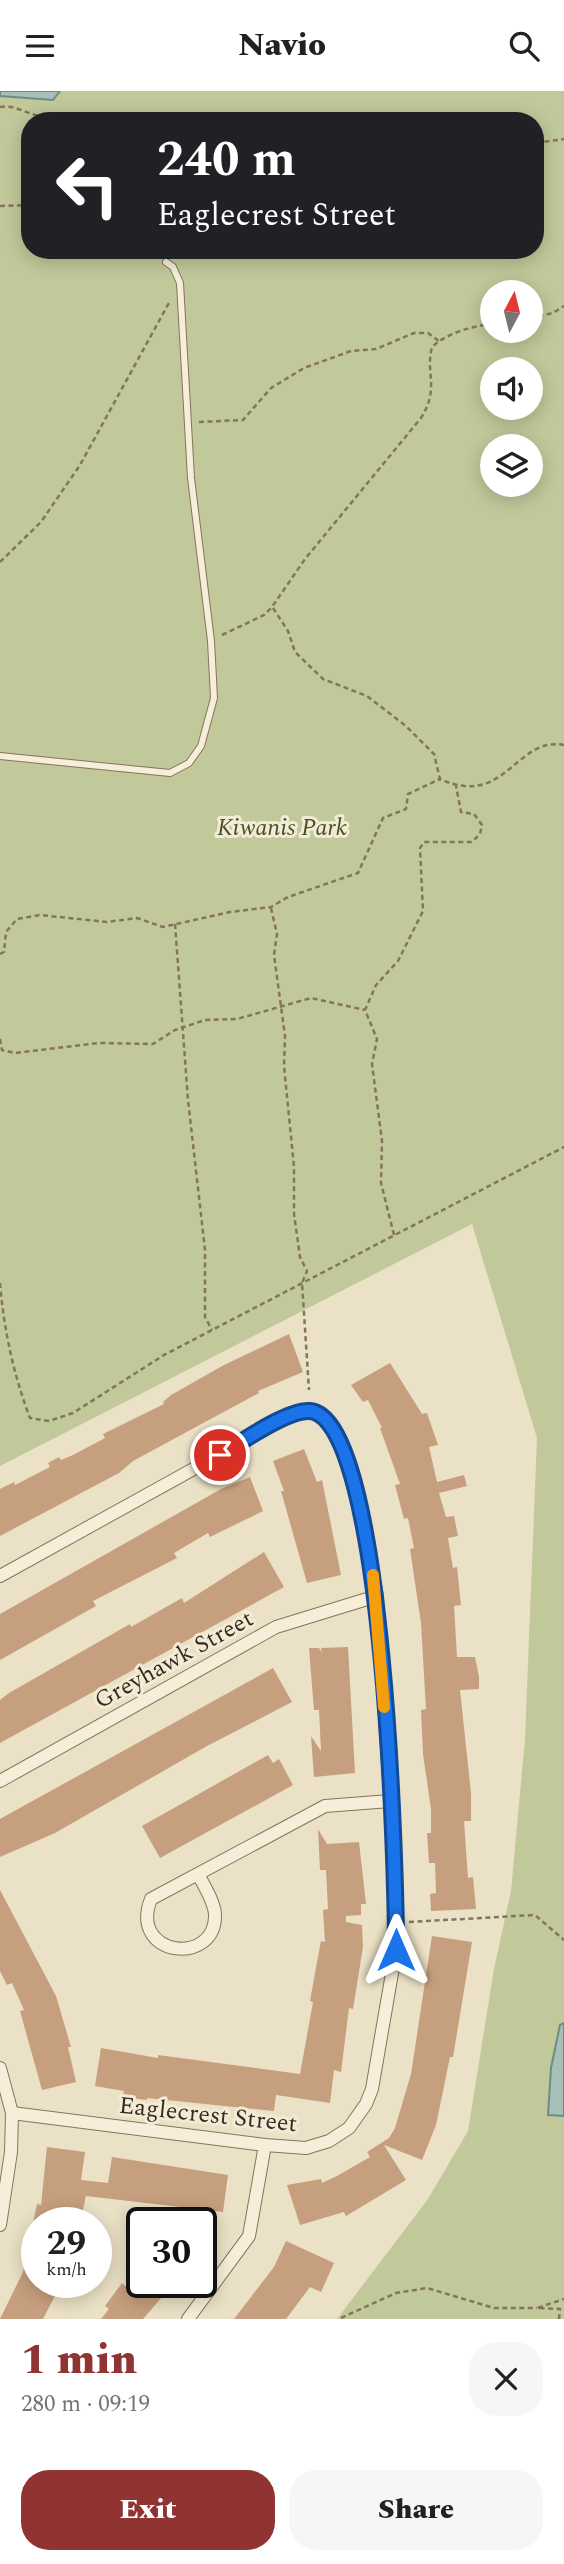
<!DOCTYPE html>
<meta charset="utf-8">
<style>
body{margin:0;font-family:Spectral,serif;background:#f6f6f6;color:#202124;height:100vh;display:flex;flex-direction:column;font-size:26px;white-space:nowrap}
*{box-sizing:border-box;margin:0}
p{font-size:23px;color:#757577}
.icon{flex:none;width:38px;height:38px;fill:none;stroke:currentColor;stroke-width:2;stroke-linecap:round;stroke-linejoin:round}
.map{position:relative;height:2228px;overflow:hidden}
.side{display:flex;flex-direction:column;background:#fff;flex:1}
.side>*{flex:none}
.top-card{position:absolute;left:21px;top:21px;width:523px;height:147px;border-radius:28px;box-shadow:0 4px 18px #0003;background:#202124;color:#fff;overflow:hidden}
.needle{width:46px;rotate:7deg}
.controls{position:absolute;left:480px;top:189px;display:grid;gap:14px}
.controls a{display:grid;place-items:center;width:63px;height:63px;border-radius:50%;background:#fff;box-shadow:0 4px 18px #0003;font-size:35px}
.speed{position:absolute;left:21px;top:2116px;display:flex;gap:14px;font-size:35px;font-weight:700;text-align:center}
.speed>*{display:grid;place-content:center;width:91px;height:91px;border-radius:50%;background:#fff;box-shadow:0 4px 18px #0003;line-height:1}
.speed small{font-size:18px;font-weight:400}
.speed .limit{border:4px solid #111;border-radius:10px;background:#fff;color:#111}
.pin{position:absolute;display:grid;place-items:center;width:60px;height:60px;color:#fff;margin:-30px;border:4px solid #fff;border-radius:50%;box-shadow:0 2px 7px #0007}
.me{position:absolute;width:77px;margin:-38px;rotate:0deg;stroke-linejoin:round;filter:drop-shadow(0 0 5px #0008)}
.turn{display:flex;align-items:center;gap:24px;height:147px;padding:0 21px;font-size:32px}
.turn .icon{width:91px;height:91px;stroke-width:2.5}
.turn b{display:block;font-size:49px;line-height:60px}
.round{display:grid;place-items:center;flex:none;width:74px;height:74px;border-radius:28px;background:#f6f6f6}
.head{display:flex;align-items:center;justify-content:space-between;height:119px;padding:0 21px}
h1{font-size:42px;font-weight:800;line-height:52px;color:#8f3432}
.cta{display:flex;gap:14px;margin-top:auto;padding:14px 21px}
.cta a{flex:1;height:80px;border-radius:28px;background:#8f3432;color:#fff;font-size:28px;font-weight:800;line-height:80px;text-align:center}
.cta a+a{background:#f6f6f6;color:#202124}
header{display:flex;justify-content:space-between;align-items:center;height:91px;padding:0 21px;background:#fff;font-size:32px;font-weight:800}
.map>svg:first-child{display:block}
</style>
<header><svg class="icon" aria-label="menu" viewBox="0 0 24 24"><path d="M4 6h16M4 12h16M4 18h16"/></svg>Navio<svg class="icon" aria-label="search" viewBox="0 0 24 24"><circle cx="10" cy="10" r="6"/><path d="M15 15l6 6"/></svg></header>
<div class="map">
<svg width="564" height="2228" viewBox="0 0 564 2228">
<rect width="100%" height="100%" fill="#ebe1c6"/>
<!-- green -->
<path fill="#c1c89a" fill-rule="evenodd" d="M 60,0 L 564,0 L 564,2228 L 337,2228 L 428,2108 L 468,2040 L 494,1878 L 511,1800 L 525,1648 L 537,1347 L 472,1133 L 0,1375 L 0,5 L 53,9 ZM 30,30 L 536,30 L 536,159 L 30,159 ZM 492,201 L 530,201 L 530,240 L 492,240 ZM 492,278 L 530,278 L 530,317 L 492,317 ZM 492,355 L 530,355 L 530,394 L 492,394 Z"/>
<!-- water -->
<g fill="#a7bfb9" stroke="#6e8c86" stroke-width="2">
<path d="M 0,0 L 60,0 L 53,9 L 0,5 Z"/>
<path d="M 564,1932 L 564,2025 L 548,2024 L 551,1977 L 560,1934 Z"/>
</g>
<!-- building -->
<g fill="#c69f7e">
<path d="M 289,1243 L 303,1281 L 258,1300 L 259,1302 L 133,1370 L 119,1382 L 0,1445 L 0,1398 L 14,1391 L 15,1394 L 50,1376 L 48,1372 L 59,1366 L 61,1369 L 73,1364 L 105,1347 L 103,1343 L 164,1313 L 163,1311 L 171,1304 L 224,1274 Z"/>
<path d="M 390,1272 L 422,1323 L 427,1322 L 438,1354 L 429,1356 L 437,1391 L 464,1384 L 467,1395 L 439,1402 L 446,1426 L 454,1425 L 458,1445 L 448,1447 L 453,1477 L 457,1476 L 461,1514 L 454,1515 L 457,1566 L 475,1566 L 479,1586 L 479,1598 L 460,1599 L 471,1702 L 471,1730 L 464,1730 L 468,1787 L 473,1786 L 476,1818 L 431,1820 L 430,1803 L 436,1802 L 435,1772 L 429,1772 L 427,1742 L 431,1742 L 431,1718 L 423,1663 L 421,1619 L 426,1618 L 421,1532 L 410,1458 L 414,1457 L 408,1427 L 404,1428 L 395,1394 L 400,1393 L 380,1337 L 382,1337 L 368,1309 L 363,1311 L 351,1294 Z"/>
<path d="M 304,1358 L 317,1391 L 322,1389 L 341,1484 L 307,1492 L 281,1400 L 284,1400 L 273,1370 Z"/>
<path d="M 250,1386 L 263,1420 L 210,1446 L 208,1442 L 174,1462 L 177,1467 L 93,1510 L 96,1515 L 0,1569 L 0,1523 L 221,1398 Z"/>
<path d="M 264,1461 L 284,1496 L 0,1652 L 0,1609 L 9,1602 L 130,1533 L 131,1536 L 182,1507 L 184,1512 Z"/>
<path d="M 348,1556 L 355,1682 L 314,1686 L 311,1645 L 321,1660 L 319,1619 L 314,1619 L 309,1557 L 319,1557 L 322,1562 L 321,1557 Z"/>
<path d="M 273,1577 L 292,1611 L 207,1655 L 55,1742 L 0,1766 L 0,1728 Z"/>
<path d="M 268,1664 L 273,1672 L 279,1668 L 293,1694 L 160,1767 L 142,1735 Z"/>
<path d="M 318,1738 L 327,1753 L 359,1751 L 366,1813 L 361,1813 L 361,1824 L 346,1825 L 346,1831 L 362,1834 L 363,1856 L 353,1918 L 349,1917 L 341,1981 L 334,1979 L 330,2012 L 276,2004 L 274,2020 L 147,2007 L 147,2009 L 123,2006 L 124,2000 L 95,1995 L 101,1957 L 158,1967 L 158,1964 L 300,1983 L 313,1911 L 310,1910 L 315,1882 L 321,1850 L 325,1851 L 323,1819 L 328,1818 L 326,1779 L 320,1779 Z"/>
<path d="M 0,1799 L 56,1905 L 71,1956 L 68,1956 L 76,1991 L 42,1999 L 20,1920 L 24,1919 L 12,1892 L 7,1894 L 0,1880 Z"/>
<path d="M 432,1845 L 472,1851 L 453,1966 L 450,1966 L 436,2034 L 422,2069 L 384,2054 L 406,2089 L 346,2125 L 344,2121 L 300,2134 L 287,2094 L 321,2088 L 322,2092 L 337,2085 L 370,2066 L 367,2061 L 389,2047 L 395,2037 L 411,1983 Z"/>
<path d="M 47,2056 L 85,2061 L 81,2089 L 108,2092 L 112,2066 L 228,2084 L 223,2121 L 86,2105 L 80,2132 L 33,2132 L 37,2113 L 41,2114 Z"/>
<path d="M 32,2142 L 37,2143 L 37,2191 L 62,2191 L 43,2228 L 0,2228 L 23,2181 Z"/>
<path d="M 286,2150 L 334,2172 L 321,2201 L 310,2196 L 286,2228 L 234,2228 L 274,2176 Z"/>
<path d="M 133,2191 L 175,2191 L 143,2228 L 101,2228 L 109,2218 L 105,2215 L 122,2192 L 128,2197 Z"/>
</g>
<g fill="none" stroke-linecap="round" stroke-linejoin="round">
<defs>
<path id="lane" d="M 0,665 L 170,682 L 189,672 L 201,655 L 214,607 L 211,550 L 191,387 L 180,192 L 173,176 L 166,171"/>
<g id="street">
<path d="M 0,1485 L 293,1323 L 311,1320 L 322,1325 L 337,1342 L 362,1423 L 377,1505 L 395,1778 L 396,1859 L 372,1998 L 366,2013 L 349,2037 L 329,2050 L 306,2057 L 265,2054 L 12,2022"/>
<path d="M 0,1690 L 276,1536 L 377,1505"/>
<path d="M 198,1783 C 204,1795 214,1810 215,1823 C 217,1876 128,1866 151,1808 L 325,1715 L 390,1710"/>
<path d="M 0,1977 L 12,2022 L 11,2061 L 0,2134"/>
<path d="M 188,2228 L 249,2145 L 265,2054"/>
</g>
</defs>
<!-- lane casing -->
<use href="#lane" stroke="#85745d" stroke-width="8"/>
<!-- street casing -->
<use href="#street" stroke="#85745d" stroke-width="14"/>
<!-- path -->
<g stroke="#85745d" stroke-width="2.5" stroke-dasharray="5 3.5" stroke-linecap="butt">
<path d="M 0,16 C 15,13 27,24 42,25 L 43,30"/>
<path d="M 536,52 L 564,48"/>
<path d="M 0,115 L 30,114"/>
<path d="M 530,227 L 553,222 L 564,215"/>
<path d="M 199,331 L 243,329 L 271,297 L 304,277 L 351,260 L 376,258 L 414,242 L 428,242 L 439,250"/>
<path d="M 0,471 L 41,431 L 80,374 L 170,210"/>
<path d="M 273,517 L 288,540 L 295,561 L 323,588 L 367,605 L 406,635 L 434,663 L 440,688 C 506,718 515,645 564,654"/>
<path d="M 222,544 L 264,524 L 272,516 L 305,468 L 421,327 C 440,297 425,282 432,256 C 447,242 472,235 492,233"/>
<path d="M 271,817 L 277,843 L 274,864 L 285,945 L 284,975 L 294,1076 L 294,1123 L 300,1166 L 307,1180 L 302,1192 L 309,1299"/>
<path d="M 175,833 L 188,1009 L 205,1159 L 205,1226 L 212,1239"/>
<path d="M 0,863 L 4,861 L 6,841 L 17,828 L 40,824 L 107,831 L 137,827 L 163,836 L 230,821 L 271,816 L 288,806 L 358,782 L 383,727 L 406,718 L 408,703 L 440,688"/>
<path d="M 0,948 L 2,959 L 15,962 L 99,952 L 153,953 L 175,939 L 205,929 L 237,928 L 311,907 L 365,919"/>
<path d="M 394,1144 L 381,1092 L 382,1050 L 372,973 L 377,948 L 365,919 L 376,894 L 398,870 L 423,820 L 420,757 L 424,751 L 472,751 L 480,743 L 482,734 L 474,723 L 461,721 L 456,695"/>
<path d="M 0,1192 C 4,1239 13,1282 30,1327 L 49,1330 L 73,1322 L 164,1264 L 564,1056"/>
<path d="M 409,1831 L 535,1824 L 564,1849"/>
<path d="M 341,2227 L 396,2202 L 427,2197 L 494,2217 L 537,2217"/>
<path d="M 559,2228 L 560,2218 L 537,2217 L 564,2208"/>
</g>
<!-- lane -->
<use href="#lane" stroke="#f6eed8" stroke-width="6"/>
<!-- street -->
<use href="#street" stroke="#f6eed8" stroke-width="12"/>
</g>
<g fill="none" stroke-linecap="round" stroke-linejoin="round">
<defs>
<path id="route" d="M 220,1364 C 240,1352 288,1318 310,1320 C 386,1327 396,1790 396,1859"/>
</defs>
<!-- route casing -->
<use href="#route" stroke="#114b97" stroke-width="18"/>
<!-- route -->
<use href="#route" stroke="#1a73e8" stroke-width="12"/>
<!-- slow -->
<path stroke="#f59e0b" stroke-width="12" d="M 373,1484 L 384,1616"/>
</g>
<g text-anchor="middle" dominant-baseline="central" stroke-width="6" stroke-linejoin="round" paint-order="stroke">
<!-- park labels -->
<g font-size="24" font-style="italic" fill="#455128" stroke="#f3ebd5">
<text x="282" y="737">Kiwanis Park</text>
</g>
<!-- street labels -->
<g font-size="24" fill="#362b20" stroke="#f3ebd5">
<text transform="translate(174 1569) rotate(-29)">Greyhawk Street</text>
<text transform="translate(208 2024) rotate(6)">Eaglecrest Street</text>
</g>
</g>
</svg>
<div class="controls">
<a><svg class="needle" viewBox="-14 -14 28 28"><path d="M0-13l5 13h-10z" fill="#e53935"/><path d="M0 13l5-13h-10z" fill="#757577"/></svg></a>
<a><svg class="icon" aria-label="sound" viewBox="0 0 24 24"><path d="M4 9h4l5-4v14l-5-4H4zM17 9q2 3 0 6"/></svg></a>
<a><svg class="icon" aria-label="layers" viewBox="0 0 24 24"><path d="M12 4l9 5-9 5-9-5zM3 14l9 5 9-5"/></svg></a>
</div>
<div class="speed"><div>29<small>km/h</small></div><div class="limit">30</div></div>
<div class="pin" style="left:220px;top:1364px;background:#d93025"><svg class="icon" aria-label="arrive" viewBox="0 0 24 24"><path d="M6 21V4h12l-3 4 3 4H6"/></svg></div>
<svg class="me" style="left:396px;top:1859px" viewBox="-20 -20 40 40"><path d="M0-17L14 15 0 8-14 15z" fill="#1a73e8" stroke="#fff" stroke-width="4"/></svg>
<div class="top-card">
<div class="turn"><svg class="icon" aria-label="left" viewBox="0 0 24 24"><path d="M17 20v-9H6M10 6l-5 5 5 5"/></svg><div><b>240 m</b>Eaglecrest Street</div></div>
</div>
</div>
<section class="side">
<div class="head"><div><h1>1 min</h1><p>280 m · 09:19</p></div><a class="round"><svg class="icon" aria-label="close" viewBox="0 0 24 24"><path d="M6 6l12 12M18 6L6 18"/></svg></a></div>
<div class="cta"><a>Exit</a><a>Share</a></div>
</section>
